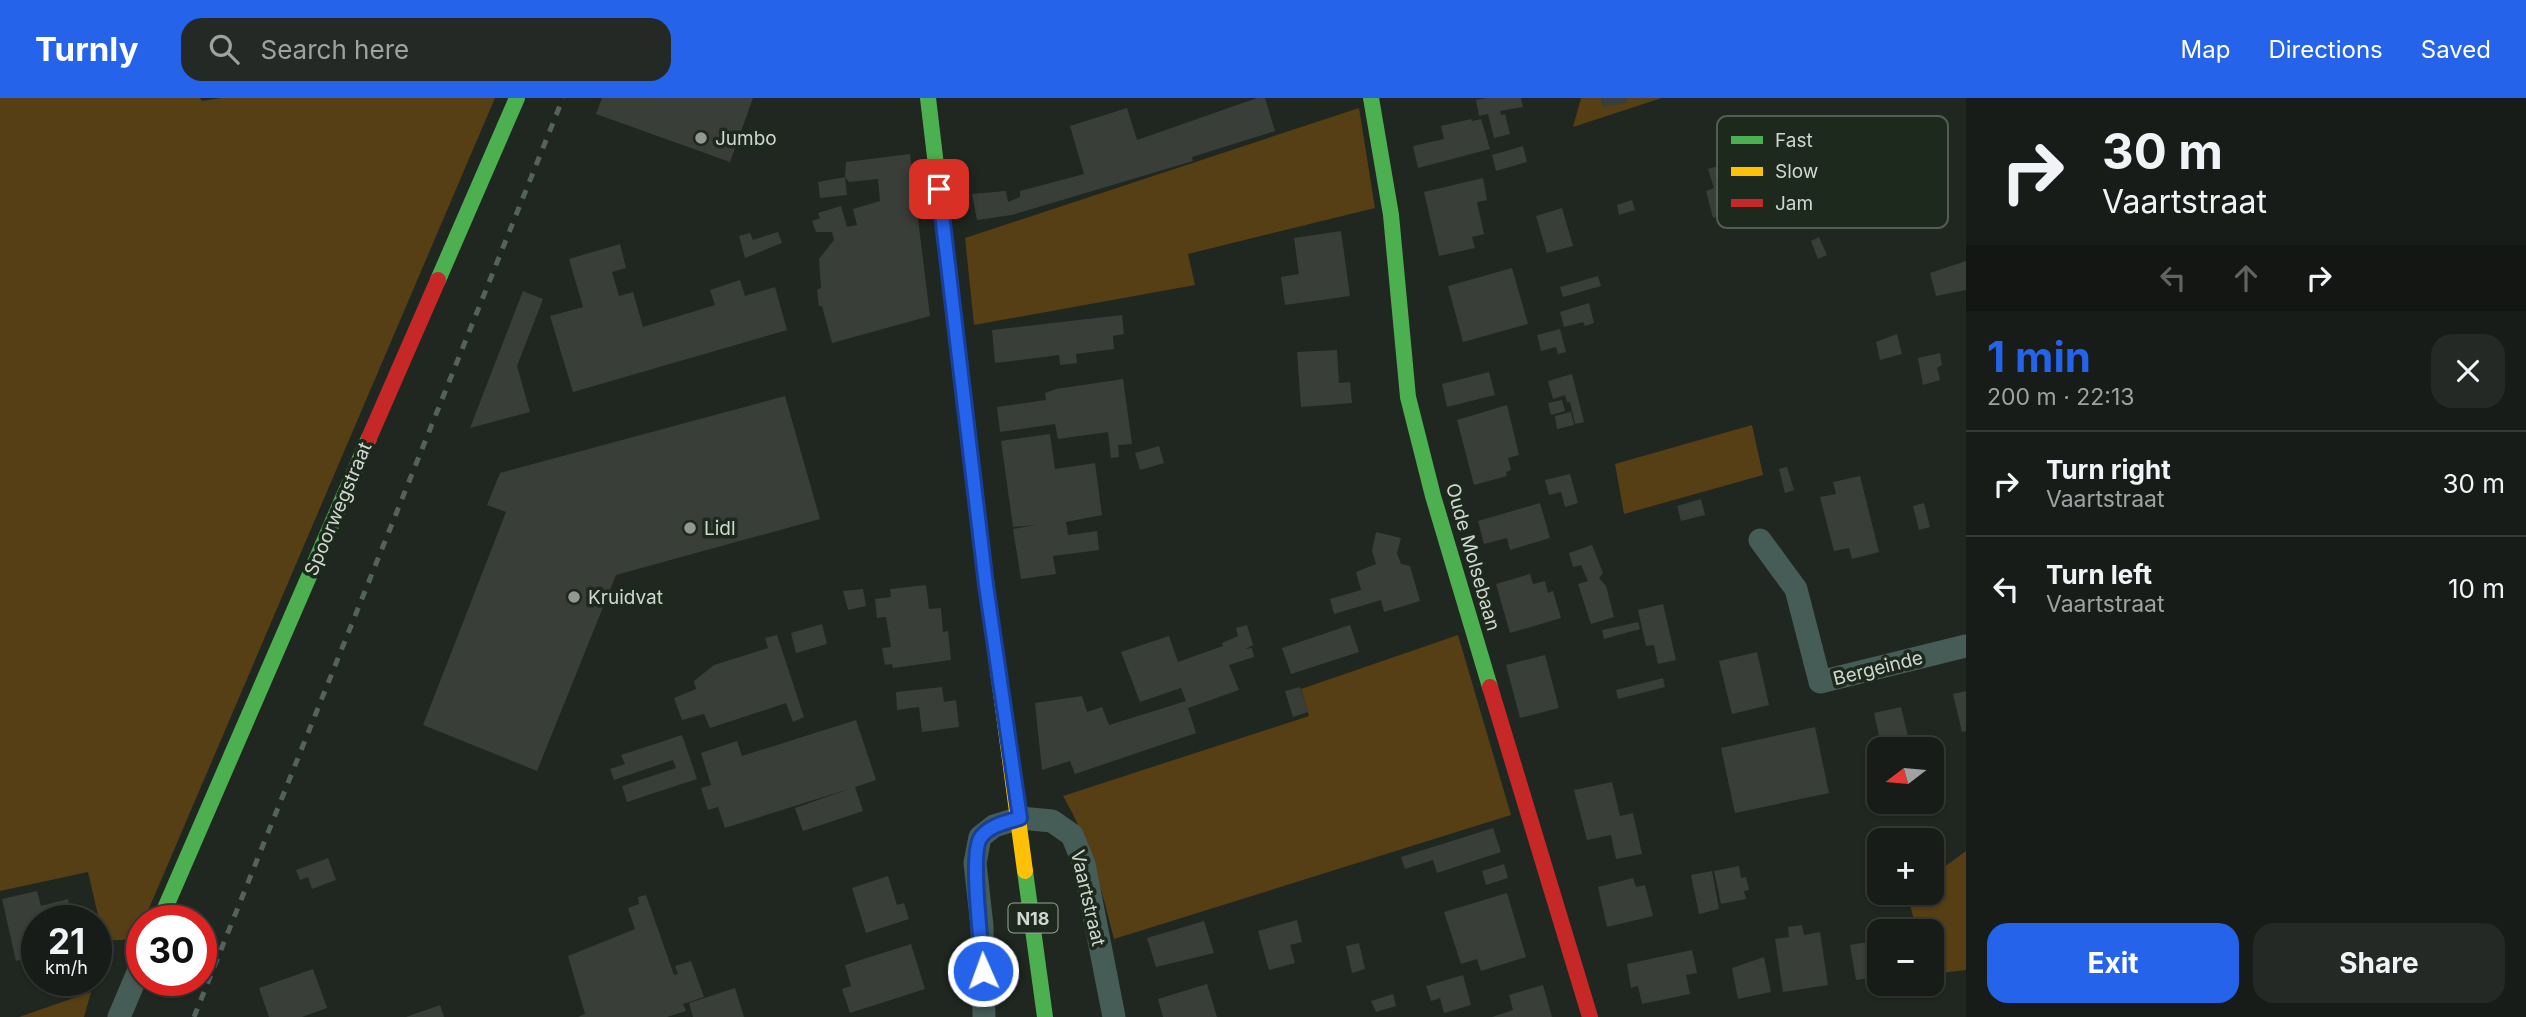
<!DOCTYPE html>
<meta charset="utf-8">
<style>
body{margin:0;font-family:Inter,sans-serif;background:#252925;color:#f1f3f6;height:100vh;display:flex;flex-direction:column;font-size:26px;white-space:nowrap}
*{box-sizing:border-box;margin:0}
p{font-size:23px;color:#9fa1a2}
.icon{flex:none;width:38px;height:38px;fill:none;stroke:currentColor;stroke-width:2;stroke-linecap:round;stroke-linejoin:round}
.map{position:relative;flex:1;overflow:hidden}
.side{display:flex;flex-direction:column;background:#181c18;width:560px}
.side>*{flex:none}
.guide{background:#181c18;color:#f1f3f6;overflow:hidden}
.needle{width:46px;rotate:254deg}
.buttons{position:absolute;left:1867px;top:639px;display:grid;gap:14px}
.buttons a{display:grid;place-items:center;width:77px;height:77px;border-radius:14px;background:#181c18;box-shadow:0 2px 5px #0004,0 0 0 2px #363a37;font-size:35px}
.speed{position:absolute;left:21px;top:807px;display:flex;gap:14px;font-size:35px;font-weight:700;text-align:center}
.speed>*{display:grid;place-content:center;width:91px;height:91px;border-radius:50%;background:#181c18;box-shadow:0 2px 5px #0004,0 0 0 2px #363a37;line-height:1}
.speed small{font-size:18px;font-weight:400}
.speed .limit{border:10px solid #d22;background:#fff;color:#111}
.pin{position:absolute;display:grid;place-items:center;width:60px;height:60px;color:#fff;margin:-30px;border-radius:14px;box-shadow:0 4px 10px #0006}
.me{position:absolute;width:77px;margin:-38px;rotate:358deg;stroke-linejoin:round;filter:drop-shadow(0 0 5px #0008)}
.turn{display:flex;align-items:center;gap:24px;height:147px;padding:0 21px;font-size:32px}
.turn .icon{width:91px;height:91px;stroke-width:2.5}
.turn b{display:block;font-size:49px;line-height:60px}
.lanes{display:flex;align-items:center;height:66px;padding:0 21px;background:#0003;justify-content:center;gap:35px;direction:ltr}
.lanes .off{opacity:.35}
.round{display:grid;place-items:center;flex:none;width:74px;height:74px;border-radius:21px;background:#252925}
.overview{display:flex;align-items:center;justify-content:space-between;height:119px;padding:0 21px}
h1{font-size:42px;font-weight:700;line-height:52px;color:#2563eb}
.cta{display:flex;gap:14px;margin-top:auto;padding:14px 21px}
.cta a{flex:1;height:80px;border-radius:21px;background:#2563eb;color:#fff;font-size:28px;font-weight:700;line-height:80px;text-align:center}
.cta a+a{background:#252925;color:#f1f3f6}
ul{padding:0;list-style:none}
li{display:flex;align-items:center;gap:21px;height:105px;padding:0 21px;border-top:2px solid #363a37}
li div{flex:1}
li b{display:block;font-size:26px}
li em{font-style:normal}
header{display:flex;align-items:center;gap:42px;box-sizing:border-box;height:98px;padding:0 35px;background:#2563eb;color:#fff}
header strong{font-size:33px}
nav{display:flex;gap:38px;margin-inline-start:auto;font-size:24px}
.search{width:490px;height:63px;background:#252925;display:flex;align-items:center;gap:18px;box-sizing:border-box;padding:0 24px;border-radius:21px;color:#9fa1a2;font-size:26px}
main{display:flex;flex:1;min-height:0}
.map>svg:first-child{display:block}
</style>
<header>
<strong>Turnly</strong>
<div class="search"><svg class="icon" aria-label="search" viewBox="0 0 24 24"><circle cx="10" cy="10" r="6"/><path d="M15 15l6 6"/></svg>Search here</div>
<nav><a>Map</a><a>Directions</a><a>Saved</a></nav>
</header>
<main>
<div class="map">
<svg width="1966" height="919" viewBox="0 0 1966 919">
<rect width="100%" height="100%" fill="#202620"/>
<!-- green -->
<g fill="#563e15">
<path d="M 0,0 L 200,0 L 202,3 L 221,0 L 495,0 L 136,841 L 104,843 L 88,774 L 0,793 Z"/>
<path d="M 1581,0 L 1662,0 L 1573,29 Z"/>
<path d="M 1359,10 L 1375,110 L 1188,156 L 1195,187 L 974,227 L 965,140 Z"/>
<path d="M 1752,327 L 1763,377 L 1624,416 L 1615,366 Z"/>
<path d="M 1458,537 L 1511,717 L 1114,841 C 1101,790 1090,744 1063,698 L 1309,618 L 1301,591 Z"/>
<path d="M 1966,753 L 1966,872 L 1932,876 L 1932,833 L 1917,833 L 1907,796 L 1932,794 L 1932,778 Z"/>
<path d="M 91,894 L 84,919 L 19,919 Z"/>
</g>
<!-- building -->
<g fill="#3a3e38">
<path d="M 602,0 L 753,0 L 730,64 L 596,16 Z"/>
<path d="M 1257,0 L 1265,0 L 1275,33 L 1192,59 L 1193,63 L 1012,117 L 977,122 L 972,96 L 1006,93 L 1008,104 L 1020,99 L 1020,93 L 1084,76 L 1070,28 L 1127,10 L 1137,42 Z"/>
<path d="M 1486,0 L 1521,0 L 1523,9 L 1500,13 L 1501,17 L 1505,16 L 1510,36 L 1494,40 L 1488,16 L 1479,18 L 1476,2 Z"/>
<path d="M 1601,0 L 1626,0 L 1627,5 L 1603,9 Z"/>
<path d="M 1471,21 L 1472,23 L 1481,21 L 1490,51 L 1418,70 L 1413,48 L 1444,41 L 1441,28 Z"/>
<path d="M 1523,48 L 1527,64 L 1496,73 L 1492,57 Z"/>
<path d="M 1771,53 L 1775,68 L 1746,77 L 1747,81 L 1754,79 L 1763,113 L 1739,120 L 1737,113 L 1713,120 L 1706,93 L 1714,90 L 1708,71 Z"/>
<path d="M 910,56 L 930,218 L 832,245 L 822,208 L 819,208 L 817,192 L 821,190 L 819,161 L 834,142 L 832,134 L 816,134 L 812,123 L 820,120 L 818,115 L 841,108 L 847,129 L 857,127 L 853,111 L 880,103 L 878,81 L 849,84 L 845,79 L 847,97 L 820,100 L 818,84 L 845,79 L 846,64 Z"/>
<path d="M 1483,80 L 1487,102 L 1477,104 L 1484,136 L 1472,139 L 1475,150 L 1439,158 L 1424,94 Z"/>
<path d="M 1632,102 L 1635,112 L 1619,117 L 1617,107 Z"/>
<path d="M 1562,110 L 1573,148 L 1547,155 L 1536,118 Z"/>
<path d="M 1341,133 L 1350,198 L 1285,207 L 1281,179 L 1299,176 L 1294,140 Z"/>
<path d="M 778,134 L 782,145 L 745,160 L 739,138 L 750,135 L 753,142 Z"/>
<path d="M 1819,139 L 1827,157 L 1818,161 L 1811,143 Z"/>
<path d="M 620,146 L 626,170 L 612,174 L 619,198 L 633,194 L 643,229 L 715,207 L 710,192 L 740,182 L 745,198 L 775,189 L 787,232 L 573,294 L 550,218 L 583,209 L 569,161 Z"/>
<path d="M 1966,163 L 1966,192 L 1936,198 L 1930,175 Z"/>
<path d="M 1512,170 L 1528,226 L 1463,244 L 1448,188 Z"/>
<path d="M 1598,178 L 1601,188 L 1563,199 L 1560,189 Z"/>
<path d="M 523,193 L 543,201 L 517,268 L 530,314 L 470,330 Z"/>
<path d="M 1589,205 L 1594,225 L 1585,228 L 1583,224 L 1564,229 L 1560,214 Z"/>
<path d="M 1122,217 L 1124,236 L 1113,238 L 1114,251 L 1076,256 L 1077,265 L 1060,267 L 1059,257 L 995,265 L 992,232 Z"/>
<path d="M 1560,231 L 1566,254 L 1558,256 L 1556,249 L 1541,253 L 1537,237 Z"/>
<path d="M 1897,236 L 1902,256 L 1880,262 L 1876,244 Z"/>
<path d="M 1337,252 L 1339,285 L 1350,284 L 1352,305 L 1301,309 L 1297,254 Z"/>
<path d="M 1940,255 L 1942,267 L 1937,270 L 1940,282 L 1923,287 L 1918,260 Z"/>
<path d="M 1489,274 L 1495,297 L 1447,309 L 1442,286 Z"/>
<path d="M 1572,276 L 1584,324 L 1575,326 L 1570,304 L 1567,304 L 1565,297 L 1553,301 L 1548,283 Z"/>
<path d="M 1123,281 L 1132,346 L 1118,347 L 1119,359 L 1111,360 L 1108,334 L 1058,341 L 1055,326 L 1000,334 L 997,309 L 1046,302 L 1045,295 L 1056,291 Z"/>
<path d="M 785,298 L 820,421 L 616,477 L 537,673 L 423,627 L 506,414 L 487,407 L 500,375 Z"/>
<path d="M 1562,302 L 1565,313 L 1551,317 L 1548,305 Z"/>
<path d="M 1507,307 L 1519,357 L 1508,360 L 1511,372 L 1506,374 L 1507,378 L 1474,387 L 1457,322 Z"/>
<path d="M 1571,314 L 1574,327 L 1557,331 L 1555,318 Z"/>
<path d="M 1050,336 L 1055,371 L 1095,365 L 1102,417 L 1066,424 L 1068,437 L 1097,433 L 1099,452 L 1053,458 L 1056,476 L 1021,481 L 1013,431 L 1035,427 L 1013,429 L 1001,343 Z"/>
<path d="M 1159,348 L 1164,365 L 1140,372 L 1135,355 Z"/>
<path d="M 1787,369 L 1794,392 L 1785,395 L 1779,371 Z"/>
<path d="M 1570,376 L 1578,405 L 1565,409 L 1561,394 L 1549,397 L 1545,382 Z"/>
<path d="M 1860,378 L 1879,454 L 1852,461 L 1849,450 L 1834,453 L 1820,399 L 1836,396 L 1833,384 Z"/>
<path d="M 1701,401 L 1705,417 L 1681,423 L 1677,408 Z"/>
<path d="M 1540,405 L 1550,440 L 1510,452 L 1507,440 L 1484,446 L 1478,423 Z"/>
<path d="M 1924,405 L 1930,429 L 1919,432 L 1913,408 Z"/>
<path d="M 1376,434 L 1401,440 L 1397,455 L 1401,466 L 1410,468 L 1420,503 L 1384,514 L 1381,502 L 1334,516 L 1330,501 L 1361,492 L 1356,474 L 1376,466 L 1372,453 Z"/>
<path d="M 1592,447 L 1603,475 L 1599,480 L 1606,488 L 1614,519 L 1591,526 L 1578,486 L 1588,483 L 1581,467 L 1573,469 L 1569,455 Z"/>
<path d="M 1530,476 L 1533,486 L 1545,483 L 1548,495 L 1553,493 L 1561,520 L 1510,535 L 1496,486 Z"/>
<path d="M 926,487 L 929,511 L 941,510 L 943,534 L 948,533 L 951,562 L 893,570 L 892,566 L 885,567 L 882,550 L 891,549 L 886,519 L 877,520 L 875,501 L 891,499 L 890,491 Z"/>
<path d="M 863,491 L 866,508 L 848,512 L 843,493 Z"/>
<path d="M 1663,506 L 1676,562 L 1658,566 L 1654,547 L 1646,548 L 1638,512 Z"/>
<path d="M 1638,524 L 1640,531 L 1604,541 L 1602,532 Z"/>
<path d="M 822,526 L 827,546 L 796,555 L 791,535 Z"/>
<path d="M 1247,527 L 1253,547 L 1245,551 L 1252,550 L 1254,559 L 1229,567 L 1239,592 L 1188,610 L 1196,635 L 1075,676 L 1070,663 L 1042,672 L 1035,605 L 1082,598 L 1087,614 L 1102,609 L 1109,627 L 1186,603 L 1181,590 L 1140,604 L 1121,554 L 1169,538 L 1178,564 L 1223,548 L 1222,545 L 1238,538 L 1236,530 Z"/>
<path d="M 1350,527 L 1359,554 L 1291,576 L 1282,550 Z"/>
<path d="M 777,537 L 804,619 L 793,624 L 786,605 L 710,630 L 704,616 L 682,622 L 674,600 L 696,591 L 694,583 L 714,567 L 768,550 L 765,540 Z"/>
<path d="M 1757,554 L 1769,607 L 1732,616 L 1719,563 Z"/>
<path d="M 1545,557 L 1559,610 L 1520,620 L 1506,567 Z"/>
<path d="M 1663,580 L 1665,589 L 1618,601 L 1616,592 Z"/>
<path d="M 942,589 L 944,604 L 956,602 L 959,629 L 922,634 L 919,609 L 897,612 L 896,594 Z"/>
<path d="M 1300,589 L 1308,614 L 1293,619 L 1285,593 Z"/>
<path d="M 1966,593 L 1966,633 L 1962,634 L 1953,596 Z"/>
<path d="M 1901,609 L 1911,651 L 1882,651 L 1874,615 Z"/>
<path d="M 856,622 L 876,682 L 855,689 L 863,713 L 803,733 L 795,710 L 849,691 L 725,730 L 718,709 L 708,712 L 701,690 L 711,687 L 701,655 L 737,643 L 742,658 Z"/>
<path d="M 1815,629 L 1829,695 L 1735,715 L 1721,650 Z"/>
<path d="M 682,637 L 697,681 L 627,704 L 622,688 L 676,670 L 673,662 L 614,682 L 610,671 L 625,666 L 621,657 Z"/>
<path d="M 1612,684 L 1620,718 L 1633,715 L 1642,756 L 1616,761 L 1611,737 L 1587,742 L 1574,692 Z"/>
<path d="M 1493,730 L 1501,754 L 1437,775 L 1433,762 L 1405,771 L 1401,759 Z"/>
<path d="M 328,760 L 336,782 L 312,791 L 308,779 L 300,782 L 296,772 Z"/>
<path d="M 1504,766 L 1508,780 L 1486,787 L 1482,773 Z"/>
<path d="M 1739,768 L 1741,780 L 1746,779 L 1749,792 L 1744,793 L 1746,801 L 1721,806 L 1714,773 Z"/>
<path d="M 1712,773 L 1719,811 L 1699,816 L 1691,777 Z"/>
<path d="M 888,778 L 897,807 L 904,805 L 909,821 L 866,835 L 852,790 Z"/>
<path d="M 1633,780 L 1636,789 L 1645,787 L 1653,818 L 1607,829 L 1598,789 Z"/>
<path d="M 37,793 L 41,808 L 68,801 L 72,822 L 37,822 L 37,858 L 16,863 L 2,801 Z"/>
<path d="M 1507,795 L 1526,859 L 1481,873 L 1477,861 L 1461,866 L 1444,814 Z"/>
<path d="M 646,797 L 674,877 L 678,876 L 675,868 L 691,863 L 704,899 L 683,906 L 686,913 L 667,919 L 578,919 L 585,916 L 568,858 L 635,831 L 628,810 L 639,806 L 638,799 Z"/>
<path d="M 1297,822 L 1302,844 L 1290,847 L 1295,865 L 1269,872 L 1258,833 Z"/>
<path d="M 1204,823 L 1214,855 L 1156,869 L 1147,840 Z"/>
<path d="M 1802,827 L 1804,837 L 1820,834 L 1828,887 L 1783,894 L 1775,841 L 1789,839 L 1788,829 Z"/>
<path d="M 1880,842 L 1880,879 L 1856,882 L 1850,847 Z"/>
<path d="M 1359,845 L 1365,871 L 1352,875 L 1346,848 Z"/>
<path d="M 911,846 L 925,891 L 850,915 L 842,891 L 851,888 L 845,867 Z"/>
<path d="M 1692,852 L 1697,875 L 1686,877 L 1690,896 L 1642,906 L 1638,888 L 1631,890 L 1627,866 Z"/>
<path d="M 1764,859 L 1771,894 L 1738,901 L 1732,870 Z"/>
<path d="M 313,871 L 327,910 L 302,919 L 269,919 L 259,890 Z"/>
<path d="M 1463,877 L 1471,907 L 1444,915 L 1440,900 L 1431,903 L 1426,888 Z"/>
<path d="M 1207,886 L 1217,919 L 1163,919 L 1158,901 Z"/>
<path d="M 1543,887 L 1552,919 L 1492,919 L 1513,912 L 1509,897 Z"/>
<path d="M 735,890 L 744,919 L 693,919 L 689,905 Z"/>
<path d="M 1393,896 L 1396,908 L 1376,914 L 1371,903 Z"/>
<path d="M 440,907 L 444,919 L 406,919 Z"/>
</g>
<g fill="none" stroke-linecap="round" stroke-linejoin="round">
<!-- street -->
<g stroke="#465c56" stroke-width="23">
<path d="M 1760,442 L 1796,491 L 1820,584 L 1966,548"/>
<path d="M 119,919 L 142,865"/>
<path d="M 984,919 L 982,828 L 975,765 L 980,739 L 994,728 L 1020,720 L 1052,723 L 1072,737 L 1084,766 L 1114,919"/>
</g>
<!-- fast -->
<g stroke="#4caf50" stroke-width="16">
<path d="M 928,0 L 981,446"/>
<path d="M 1371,0 L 1391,117 L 1408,299 L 1433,398 L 1490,589"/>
<path d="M 438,182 L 517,0"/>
<path d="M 1025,773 L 1045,919"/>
<path d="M 160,822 L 369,340"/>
</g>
<!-- slow -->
<path stroke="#ffc107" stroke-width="16" d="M 981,446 L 1025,773"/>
<!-- jam -->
<g stroke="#c62828" stroke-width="16">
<path d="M 369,340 L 438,182"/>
<path d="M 1490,589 L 1590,919"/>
</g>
<!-- rail -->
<path stroke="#54625d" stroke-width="5" stroke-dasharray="9 9" stroke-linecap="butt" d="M 194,919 L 563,0"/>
</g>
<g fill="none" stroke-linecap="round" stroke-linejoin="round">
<defs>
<path id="route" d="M 939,91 L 986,487 L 1020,720 C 1007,724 990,727 981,739 C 969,754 982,848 983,873"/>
</defs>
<!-- route casing -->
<use href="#route" stroke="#184099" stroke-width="18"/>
<!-- route -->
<use href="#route" stroke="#2563eb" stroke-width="12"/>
</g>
<!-- markers -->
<g fill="#929992" stroke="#1e291d" stroke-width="2.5">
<circle cx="701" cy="40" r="7"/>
<circle cx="690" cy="430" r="7"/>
<circle cx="574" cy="499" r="7"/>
</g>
<g text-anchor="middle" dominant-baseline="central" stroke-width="7" stroke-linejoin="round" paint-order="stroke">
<!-- shield labels -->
<rect fill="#1e291d" stroke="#9aa39a" stroke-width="2" x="1008.5" y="805.5" width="49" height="29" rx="5"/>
<g font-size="18" font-weight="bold" fill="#cfd7cf">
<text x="1033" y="820">N18</text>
</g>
<!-- poi labels -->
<g font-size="19" fill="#cfd7cf" stroke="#1e291d" text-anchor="start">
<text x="715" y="40">Jumbo</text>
<text x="704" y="430">Lidl</text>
<text x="588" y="499">Kruidvat</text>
</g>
<!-- street labels -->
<g font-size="19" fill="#cfd7cf" stroke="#1e291d">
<text transform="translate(338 411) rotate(-67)">Spoorwegstraat</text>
<text transform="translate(1473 459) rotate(74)">Oude Molsebaan</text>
<text transform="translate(1878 570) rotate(-14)">Bergeinde</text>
<text transform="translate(1088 800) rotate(77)">Vaartstraat</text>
</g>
</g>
<!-- legend -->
<rect x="1717" y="18" width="231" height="112" rx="10" fill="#1e291d" stroke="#535d52" stroke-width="2"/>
<rect x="1731" y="38" width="32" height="8" fill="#4caf50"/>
<rect x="1731" y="69" width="32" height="9" fill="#ffc107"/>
<rect x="1731" y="101" width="32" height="8" fill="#c62828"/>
<g font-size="19" fill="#cfd7cf">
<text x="1775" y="49">Fast</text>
<text x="1775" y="80">Slow</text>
<text x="1775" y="112">Jam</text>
</g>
</svg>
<div class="buttons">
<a><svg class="needle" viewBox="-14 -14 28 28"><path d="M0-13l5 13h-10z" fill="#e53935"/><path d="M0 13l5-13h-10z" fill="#9fa1a2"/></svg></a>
<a>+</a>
<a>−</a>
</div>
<div class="speed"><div>21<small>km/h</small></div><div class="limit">30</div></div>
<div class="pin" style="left:939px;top:91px;background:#d93025"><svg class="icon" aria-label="arrive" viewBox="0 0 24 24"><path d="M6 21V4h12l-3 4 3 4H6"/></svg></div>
<svg class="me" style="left:983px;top:873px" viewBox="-20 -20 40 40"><circle r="17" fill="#2563eb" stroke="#fff" stroke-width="3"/><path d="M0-11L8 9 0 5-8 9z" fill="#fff"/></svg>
</div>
<section class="side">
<div class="guide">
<div class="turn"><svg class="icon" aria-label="right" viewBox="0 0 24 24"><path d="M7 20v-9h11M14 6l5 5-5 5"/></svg><div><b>30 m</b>Vaartstraat</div></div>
<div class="lanes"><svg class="icon off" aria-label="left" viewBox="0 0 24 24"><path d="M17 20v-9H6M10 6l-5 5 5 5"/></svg><svg class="icon off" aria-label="ahead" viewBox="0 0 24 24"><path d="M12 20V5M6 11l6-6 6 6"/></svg><svg class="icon" aria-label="right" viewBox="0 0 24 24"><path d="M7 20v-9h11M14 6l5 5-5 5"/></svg></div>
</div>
<div class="overview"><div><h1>1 min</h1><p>200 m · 22:13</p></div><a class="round"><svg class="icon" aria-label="close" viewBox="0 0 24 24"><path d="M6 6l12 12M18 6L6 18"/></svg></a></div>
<ul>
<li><svg class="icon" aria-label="right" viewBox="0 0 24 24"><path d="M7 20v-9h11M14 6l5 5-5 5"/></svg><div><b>Turn right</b><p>Vaartstraat</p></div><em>30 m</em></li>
<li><svg class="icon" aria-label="left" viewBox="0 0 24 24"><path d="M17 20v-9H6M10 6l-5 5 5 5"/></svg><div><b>Turn left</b><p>Vaartstraat</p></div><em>10 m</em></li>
</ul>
<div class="cta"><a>Exit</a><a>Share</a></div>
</section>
</main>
